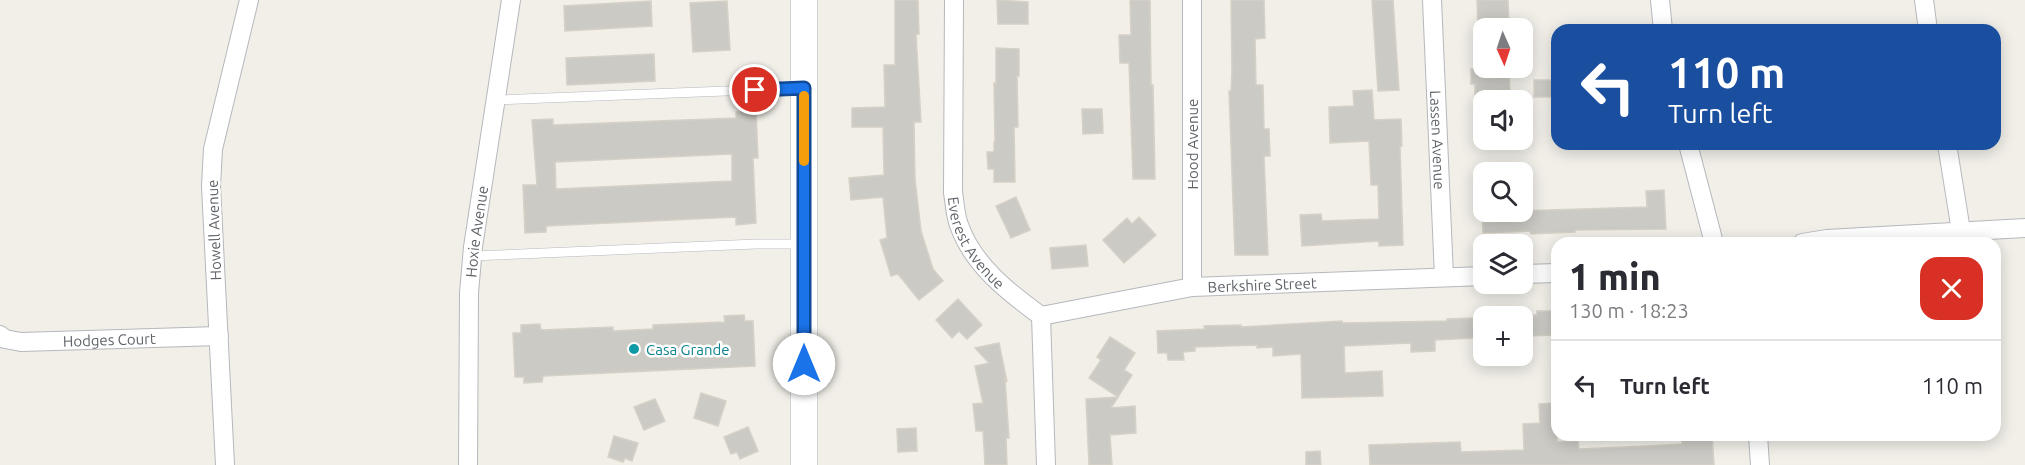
<!DOCTYPE html>
<meta charset="utf-8">
<style>
body{margin:0;font-family:Ubuntu,sans-serif;background:#f7f7f7;color:#2b2b33;height:100vh;display:flex;flex-direction:column;font-size:22px;white-space:nowrap}
*{box-sizing:border-box;margin:0}
p{font-size:20px;color:#7c7c81}
.icon{flex:none;width:33px;height:33px;fill:none;stroke:currentColor;stroke-width:2;stroke-linecap:round;stroke-linejoin:round}
.map{position:relative;flex:1;overflow:hidden}
.drawer{position:absolute;left:1551px;top:237px;width:450px;height:204px;display:flex;flex-direction:column;background:#fff;border-radius:18px;box-shadow:0 3px 15px #0003}
.drawer>*{flex:none}
.banner{position:absolute;left:1551px;top:24px;width:450px;height:126px;border-radius:18px;box-shadow:0 3px 15px #0003;background:#1a4fa0;color:#fff;overflow:hidden}
.needle{width:39px;rotate:177deg}
.controls{position:absolute;left:1473px;top:18px;display:grid;gap:12px}
.controls a{display:grid;place-items:center;width:60px;height:60px;border-radius:12px;background:#fff;box-shadow:0 3px 15px #0003;font-size:30px}
.pin{position:absolute;display:grid;place-items:center;width:51px;height:51px;color:#fff;margin:-26px;border:3px solid #fff;border-radius:50%;box-shadow:0 2px 6px #0007}
.me{position:absolute;width:66px;margin:-33px;rotate:0deg;stroke-linejoin:round;filter:drop-shadow(0 0 4px #0008)}
.turn{display:flex;align-items:center;gap:21px;height:126px;padding:0 18px;font-size:27px}
.turn .icon{width:78px;height:78px;stroke-width:2.5}
.turn b{display:block;font-size:42px;line-height:51px}
.round{display:grid;place-items:center;flex:none;width:63px;height:63px;border-radius:18px;background:#f7f7f7}
.overview{display:flex;align-items:center;justify-content:space-between;height:102px;padding:0 18px}
h1{font-size:36px;font-weight:800;line-height:45px}
ul{padding:0;list-style:none}
li{display:flex;align-items:center;gap:18px;height:90px;padding:0 18px;border-top:2px solid #e1e1e2}
li div{flex:1}
li b{display:block;font-size:22px}
li em{font-style:normal}
.map>svg:first-child{display:block}
</style>
<div class="map">
<svg width="2025" height="465" viewBox="0 0 2025 465">
<rect width="100%" height="100%" fill="#f1efe8"/>
<!-- building -->
<g fill="#cccac5" stroke="#d6d1c6" stroke-width="1.5" fill-rule="evenodd">
<path d="M 895,0 L 918,0 L 919,34 L 916,34 L 921,122 L 914,122 L 915,179 L 921,231 L 933,269 L 943,281 L 919,300 L 898,274 L 891,276 L 880,240 L 887,238 L 883,197 L 851,200 L 849,178 L 884,175 L 883,127 L 852,127 L 852,108 L 885,107 L 884,65 L 895,65 Z"/>
<path d="M 997,0 L 1028,2 L 1028,24 L 998,24 Z"/>
<path d="M 1130,0 L 1150,0 L 1151,85 L 1153,85 L 1155,179 L 1133,179 L 1129,63 L 1120,63 L 1119,35 L 1131,35 Z"/>
<path d="M 1231,0 L 1264,0 L 1265,38 L 1255,39 L 1256,85 L 1263,85 L 1264,129 L 1269,129 L 1270,156 L 1264,156 L 1268,255 L 1235,255 L 1229,91 L 1231,91 L 1232,72 Z"/>
<path d="M 1372,0 L 1393,0 L 1399,90 L 1378,91 Z"/>
<path d="M 1477,0 L 1508,0 L 1509,28 L 1478,28 Z"/>
<path d="M 651,1 L 652,26 L 565,31 L 564,6 Z"/>
<path d="M 727,1 L 730,50 L 693,52 L 690,3 Z"/>
<path d="M 996,48 L 1019,49 L 1019,76 L 1017,76 L 1018,127 L 1014,127 L 1015,182 L 994,182 L 994,169 L 988,169 L 987,152 L 994,152 L 994,142 L 995,142 L 994,83 L 996,83 Z"/>
<path d="M 654,54 L 655,81 L 567,85 L 566,58 Z"/>
<path d="M 1484,68 L 1499,68 L 1499,70 L 1509,70 L 1510,93 L 1475,95 L 1475,84 L 1471,84 L 1471,69 Z"/>
<path d="M 1534,80 L 1554,80 L 1555,97 L 1534,97 Z"/>
<path d="M 1372,90 L 1374,120 L 1401,119 L 1402,146 L 1400,146 L 1403,245 L 1379,246 L 1379,241 L 1302,246 L 1300,215 L 1321,214 L 1322,221 L 1379,219 L 1378,185 L 1371,185 L 1369,141 L 1330,143 L 1329,107 L 1354,106 L 1353,91 Z"/>
<path d="M 1082,109 L 1102,109 L 1103,133 L 1083,134 Z"/>
<path d="M 756,110 L 758,158 L 753,158 L 756,223 L 736,225 L 736,217 L 546,226 L 546,232 L 525,233 L 523,185 L 537,185 L 532,120 L 553,119 L 553,125 L 736,118 L 736,112 ZM 732,154 L 732,181 L 556,189 L 555,162 Z"/>
<path d="M 1664,190 L 1666,229 L 1575,230 L 1575,232 L 1531,234 L 1530,231 L 1483,233 L 1482,212 L 1647,207 L 1646,191 Z"/>
<path d="M 1016,197 L 1030,230 L 1011,238 L 996,206 Z"/>
<path d="M 1139,217 L 1156,235 L 1124,263 L 1103,240 L 1127,218 L 1132,224 Z"/>
<path d="M 1086,245 L 1088,266 L 1052,269 L 1050,248 Z"/>
<path d="M 958,299 L 982,325 L 967,339 L 959,331 L 952,338 L 936,320 Z"/>
<path d="M 1537,311 L 1557,311 L 1557,335 L 1522,336 L 1522,315 L 1537,315 Z"/>
<path d="M 744,315 L 745,321 L 753,321 L 755,366 L 543,376 L 542,382 L 524,383 L 524,377 L 515,377 L 513,333 L 521,333 L 521,325 L 540,324 L 541,330 L 613,327 L 613,331 L 653,329 L 653,325 L 725,322 L 724,316 Z"/>
<path d="M 1473,318 L 1474,338 L 1435,340 L 1435,351 L 1411,352 L 1411,343 L 1344,346 L 1345,373 L 1382,371 L 1383,396 L 1302,398 L 1301,354 L 1273,356 L 1273,347 L 1257,348 L 1257,345 L 1195,347 L 1195,351 L 1183,352 L 1184,360 L 1168,360 L 1167,353 L 1158,353 L 1157,331 L 1205,329 L 1204,326 L 1241,325 L 1241,327 L 1342,321 L 1343,323 L 1447,321 L 1447,319 Z"/>
<path d="M 1110,337 L 1135,353 L 1124,370 L 1132,375 L 1118,397 L 1089,378 L 1101,360 L 1097,357 Z"/>
<path d="M 999,343 L 1007,382 L 1005,379 L 1009,438 L 1006,438 L 1007,465 L 985,465 L 983,431 L 976,431 L 973,404 L 983,403 L 975,366 L 989,363 L 975,348 Z"/>
<path d="M 701,393 L 726,401 L 718,426 L 694,418 Z"/>
<path d="M 1118,397 L 1111,408 L 1135,406 L 1136,433 L 1110,435 L 1112,465 L 1089,465 L 1086,399 Z"/>
<path d="M 655,399 L 665,421 L 644,430 L 634,407 Z"/>
<path d="M 1557,403 L 1557,442 L 1578,441 L 1579,449 L 1647,446 L 1682,444 L 1681,435 L 1712,435 L 1714,465 L 1370,465 L 1369,445 L 1460,442 L 1461,452 L 1524,450 L 1523,424 L 1540,423 L 1539,404 Z"/>
<path d="M 748,427 L 758,451 L 740,459 L 737,452 L 731,454 L 724,437 Z"/>
<path d="M 916,428 L 917,451 L 898,452 L 897,429 Z"/>
<path d="M 614,436 L 638,443 L 632,461 L 625,458 L 623,462 L 608,457 Z"/>
<path d="M 1320,451 L 1321,465 L 1306,465 L 1306,452 Z"/>
</g>
<g fill="none" stroke-linecap="round" stroke-linejoin="round">
<defs>
<g id="service">
<path d="M 495,100 L 802,88"/>
<path d="M 472,256 L 756,244 L 801,244"/>
</g>
<g id="minor">
<path id="s1" d="M 954,0 L 953,193 C 955,203 955,215 959,225 C 973,265 1008,292 1041,316 L 1046,465"/>
<path d="M 1192,0 L 1192,287"/>
<path id="s2" d="M 1432,0 L 1444,277"/>
<path d="M 1660,0 L 1663,30"/>
<path d="M 1924,0 L 1928,30"/>
<path d="M 1688,144 L 1714,243"/>
<path d="M 1947,144 L 1961,231"/>
<path d="M 1802,243 L 1827,239 L 2025,228"/>
<path d="M 1522,274 L 1557,273"/>
<path id="s3" d="M 1041,316 L 1192,287 L 1484,276"/>
<path id="s4" d="M 0,335 L 5,339 L 21,342 L 219,336"/>
<path d="M 1758,435 L 1760,465"/>
<path d="M 225,465 L 211,186 L 213,149 L 249,0"/>
<path id="s5" d="M 468,465 L 469,293 L 473,247 L 511,0"/>
</g>
<path id="secondary" d="M 804,465 L 804,0"/>
</defs>
<!-- service casing -->
<use href="#service" stroke="#b5b8bc" stroke-width="10"/>
<!-- minor casing -->
<use href="#minor" stroke="#b5b8bc" stroke-width="20"/>
<!-- secondary casing -->
<use href="#secondary" stroke="#b6babf" stroke-width="27"/>
<!-- service -->
<use href="#service" stroke="#fff" stroke-width="9"/>
<!-- minor -->
<use href="#minor" stroke="#fff" stroke-width="18"/>
<!-- secondary -->
<use href="#secondary" stroke="#fff" stroke-width="26"/>
</g>
<g fill="none" stroke-linecap="round" stroke-linejoin="round">
<defs>
<path id="route" d="M 755,90 L 804,88 L 804,364"/>
</defs>
<!-- route casing -->
<use href="#route" stroke="#114b97" stroke-width="15"/>
<!-- route -->
<use href="#route" stroke="#1a73e8" stroke-width="10"/>
<!-- slow -->
<path stroke="#f59e0b" stroke-width="10" d="M 804,161 L 804,96"/>
</g>
<!-- markers -->
<circle fill="#0f9aa8" stroke="#fff" stroke-width="2" cx="634" cy="349" r="6"/>
<g text-anchor="middle" dominant-baseline="central" stroke-width="5" stroke-linejoin="round" paint-order="stroke">
<!-- street labels -->
<g font-size="15" fill="#5f6368" stroke="#fff">
<text stroke="none"><textPath href="#s2" startOffset="140">Lassen Avenue</textPath></text>
<text transform="translate(1192 144) rotate(-90)">Hood Avenue</text>
<text transform="translate(214 230) rotate(-92)">Howell Avenue</text>
<text stroke="none"><textPath href="#s5" startOffset="234">Hoxie Avenue</textPath></text>
<text stroke="none"><textPath href="#s1" startOffset="249">Everest Avenue</textPath></text>
<text stroke="none"><textPath href="#s3" startOffset="224">Berkshire Street</textPath></text>
<text stroke="none"><textPath href="#s4" startOffset="111">Hodges Court</textPath></text>
</g>
<!-- culture labels -->
<g font-size="15" fill="#0d838f" stroke="#fff" text-anchor="start">
<text x="646" y="349">Casa Grande</text>
</g>
</g>
</svg>
<div class="controls">
<a><svg class="needle" viewBox="-14 -14 28 28"><path d="M0-13l5 13h-10z" fill="#e53935"/><path d="M0 13l5-13h-10z" fill="#7c7c81"/></svg></a>
<a><svg class="icon" aria-label="sound" viewBox="0 0 24 24"><path d="M4 9h4l5-4v14l-5-4H4zM17 9q2 3 0 6"/></svg></a>
<a><svg class="icon" aria-label="search" viewBox="0 0 24 24"><circle cx="10" cy="10" r="6"/><path d="M15 15l6 6"/></svg></a>
<a><svg class="icon" aria-label="layers" viewBox="0 0 24 24"><path d="M12 4l9 5-9 5-9-5zM3 14l9 5 9-5"/></svg></a>
<a>+</a>
</div>
<div class="pin" style="left:755px;top:90px;background:#d93025"><svg class="icon" aria-label="arrive" viewBox="0 0 24 24"><path d="M6 21V4h12l-3 4 3 4H6"/></svg></div>
<svg class="me" style="left:804px;top:364px" viewBox="-20 -20 40 40"><circle r="19" fill="#fff"/><path d="M0-13L10 11 0 6-10 11z" fill="#1a73e8"/></svg>
<div class="banner">
<div class="turn"><svg class="icon" aria-label="left" viewBox="0 0 24 24"><path d="M17 20v-9H6M10 6l-5 5 5 5"/></svg><div><b>110 m</b>Turn left</div></div>
</div>
<section class="drawer">
<div class="overview"><div><h1>1 min</h1><p>130 m · 18:23</p></div><a class="round" style="background:#d93025;color:#fff"><svg class="icon" aria-label="close" viewBox="0 0 24 24"><path d="M6 6l12 12M18 6L6 18"/></svg></a></div>
<ul>
<li><svg class="icon" aria-label="left" viewBox="0 0 24 24"><path d="M17 20v-9H6M10 6l-5 5 5 5"/></svg><div><b>Turn left</b></div><em>110 m</em></li>
</ul>
</section>
</div>
